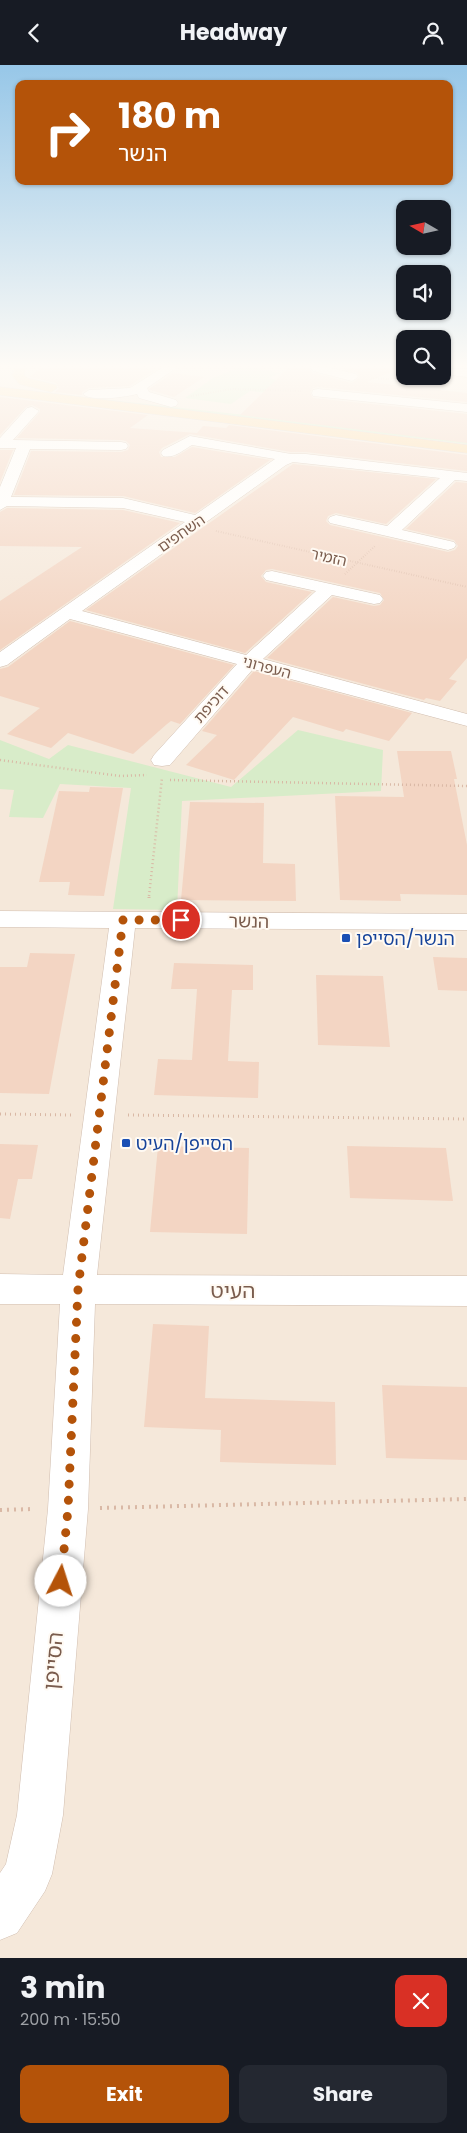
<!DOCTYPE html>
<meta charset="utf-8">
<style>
body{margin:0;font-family:Poppins,"Noto Sans Hebrew",sans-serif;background:#242831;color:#f1f3f6;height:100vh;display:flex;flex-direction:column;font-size:19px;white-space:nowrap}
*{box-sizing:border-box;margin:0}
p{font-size:16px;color:#9ea1a6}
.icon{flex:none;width:28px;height:28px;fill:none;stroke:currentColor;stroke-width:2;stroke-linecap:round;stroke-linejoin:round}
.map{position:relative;height:1893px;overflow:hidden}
.details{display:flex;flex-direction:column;background:#171b24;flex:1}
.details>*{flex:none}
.hud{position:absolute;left:15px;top:15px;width:438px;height:105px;border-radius:10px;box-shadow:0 1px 4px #0004;background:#b45309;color:#fff;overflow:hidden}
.needle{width:32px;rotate:279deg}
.controls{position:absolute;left:396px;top:135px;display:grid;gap:10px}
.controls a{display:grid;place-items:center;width:55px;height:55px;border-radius:10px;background:#171b24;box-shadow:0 1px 4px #0004;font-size:25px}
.pin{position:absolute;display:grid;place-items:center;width:42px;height:42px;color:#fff;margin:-21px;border:2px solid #fff;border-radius:50%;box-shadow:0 1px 5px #0007}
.me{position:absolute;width:55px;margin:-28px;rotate:5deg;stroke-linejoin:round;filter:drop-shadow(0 0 4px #0008)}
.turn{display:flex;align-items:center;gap:18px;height:105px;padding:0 20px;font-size:22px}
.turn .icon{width:65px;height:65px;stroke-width:2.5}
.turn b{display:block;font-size:35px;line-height:42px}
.round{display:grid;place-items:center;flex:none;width:52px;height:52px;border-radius:10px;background:#242831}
.head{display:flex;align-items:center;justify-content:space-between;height:85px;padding:0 20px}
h1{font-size:30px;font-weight:700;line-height:38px}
.action{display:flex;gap:10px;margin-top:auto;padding:10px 20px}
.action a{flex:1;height:58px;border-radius:10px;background:#b45309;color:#fff;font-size:20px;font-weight:700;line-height:58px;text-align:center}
.action a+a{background:#242831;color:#f1f3f6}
header{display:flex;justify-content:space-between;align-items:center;height:65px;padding:0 20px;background:#171b24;font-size:22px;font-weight:700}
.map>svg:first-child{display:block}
</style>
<header><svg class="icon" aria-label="back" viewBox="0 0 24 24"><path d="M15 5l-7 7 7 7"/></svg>Headway<svg class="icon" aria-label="person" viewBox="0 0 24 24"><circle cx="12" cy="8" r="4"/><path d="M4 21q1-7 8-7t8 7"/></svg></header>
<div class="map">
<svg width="467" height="1893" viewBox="0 0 467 1893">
<rect width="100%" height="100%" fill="#fdf6ec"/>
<!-- residential -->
<path fill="#f5e8da" d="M 0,303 L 405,303 L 405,311 L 442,311 L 443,303 L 467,303 L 467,1893 L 0,1893 Z"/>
<!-- green -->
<g fill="#d8ecc9">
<path d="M 237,303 L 256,303 L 280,308 L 269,313 L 300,321 L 290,330 L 250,326 L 231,339 L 185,333 L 213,313 Z"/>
<path d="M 13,324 L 467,375 L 467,379 L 11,325 Z"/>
<path d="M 298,665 L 383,685 L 381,726 L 182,736 L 177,845 L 113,844 L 131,723 L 60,719 L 43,753 L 9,752 L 14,725 L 0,724 L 0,675 L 49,694 L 68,680 L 231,722 Z"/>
</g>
<!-- building -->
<g fill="#f3d5c3">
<path d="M 41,303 L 137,303 L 155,305 L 129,321 L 89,323 L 82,327 L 82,330 L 55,327 L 59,324 L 56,318 L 29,312 Z"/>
<path d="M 288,303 L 309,303 L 313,308 L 352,318 L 360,312 L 358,308 L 339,303 L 401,303 L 367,317 L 467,328 L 467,337 L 318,322 L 313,323 L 310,327 L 313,333 L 467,349 L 467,378 L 240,350 Z"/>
<path d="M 173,308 L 204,312 L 174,332 L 150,325 L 149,324 Z"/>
<path d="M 0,332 L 148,350 L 130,363 L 197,368 L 203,361 L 226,363 L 229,360 L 467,390 L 467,406 L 306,387 L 291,387 L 190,369 L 162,383 L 159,387 L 161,392 L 175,392 L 192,382 L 270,395 L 195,448 L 123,431 L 14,430 L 31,386 L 121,387 L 128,385 L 130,380 L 126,376 L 121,375 L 17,373 L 40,347 L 40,344 L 32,340 L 26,342 L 0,370 Z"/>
<path d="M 0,385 L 13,385 L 0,417 Z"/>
<path d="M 293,399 L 436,414 L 386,459 L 336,448 L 328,451 L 326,456 L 330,460 L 448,487 L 455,485 L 458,481 L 454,475 L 406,464 L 456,417 L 467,418 L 467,593 L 449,614 L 457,616 L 440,636 L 426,633 L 424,635 L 267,593 L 333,532 L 374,541 L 380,540 L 384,535 L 380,528 L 272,504 L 266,505 L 261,511 L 266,517 L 312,527 L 245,588 L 86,545 Z"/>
<path d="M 7,443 L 123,445 L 180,458 L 0,585 L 0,536 L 82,482 L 0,481 L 0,447 Z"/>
<path d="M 70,556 L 234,600 L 180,659 L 171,656 L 167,659 L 133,689 L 68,668 L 51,683 L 7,669 L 40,643 L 0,631 L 0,604 L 8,602 Z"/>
<path d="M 254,606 L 412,648 L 389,676 L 346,664 L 343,667 L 293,652 L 234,715 L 186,700 L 217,670 L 202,666 Z"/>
<path d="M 397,686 L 451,686 L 457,714 L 454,714 L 467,780 L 467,830 L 400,829 L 401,836 L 340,835 L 335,731 L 404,732 Z"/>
<path d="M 90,722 L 123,723 L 104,831 L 68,830 L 70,817 L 39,817 L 59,726 L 89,727 Z"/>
<path d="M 190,737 L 264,738 L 263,798 L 295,799 L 296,836 L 181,835 Z"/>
<path d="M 30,888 L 75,889 L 49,1029 L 0,1028 L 0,902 L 27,902 Z"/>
<path d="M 433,892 L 467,893 L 467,926 L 438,925 Z"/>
<path d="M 174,898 L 253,900 L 253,925 L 232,925 L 228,996 L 259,997 L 258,1033 L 154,1030 L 158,994 L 192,995 L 197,924 L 171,924 Z"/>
<path d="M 316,910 L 383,911 L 390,982 L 318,980 Z"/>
<path d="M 0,1079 L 38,1080 L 32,1114 L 18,1114 L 10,1154 L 0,1153 Z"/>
<path d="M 158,1081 L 249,1083 L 247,1169 L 150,1167 Z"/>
<path d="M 347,1081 L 446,1083 L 453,1136 L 350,1133 Z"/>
<path d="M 153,1259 L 209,1261 L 205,1333 L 335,1337 L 336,1400 L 220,1397 L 221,1365 L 144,1362 Z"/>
<path d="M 382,1320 L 467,1322 L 467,1395 L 386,1393 Z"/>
</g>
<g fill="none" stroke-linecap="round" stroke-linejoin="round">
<defs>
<g id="minor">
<path d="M 162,303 L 176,303 L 147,323 L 149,327 L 176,335 L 178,338 L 176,341 L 171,342 L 139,333 L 137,329 C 126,332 90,337 83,329 L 89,325 L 130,323 Z"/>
<path d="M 311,303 L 331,303 L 356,309 L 358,312 L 352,316 L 313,306 Z"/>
<path d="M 442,303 L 467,304 L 467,312 L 442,309 Z"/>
<path d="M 318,324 L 467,339 L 467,347 L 313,331 L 312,328 L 313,325 Z"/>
<path d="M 32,342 L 39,346 L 13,375 L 121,377 L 126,378 L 128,381 L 126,384 L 121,385 L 30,384 L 11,432 L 123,433 L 195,450 L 275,394 L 192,380 C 183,385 174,394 163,391 L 161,388 L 163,385 L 190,371 L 291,389 L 306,389 L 467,408 L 467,416 L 455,415 L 402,465 L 454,477 L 456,480 L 454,483 L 448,485 L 330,458 L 328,455 L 330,452 L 336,450 L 387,461 L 440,413 L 293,397 L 286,400 L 82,546 L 246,590 L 316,526 L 266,515 L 263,511 L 266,507 L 272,506 L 380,530 L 383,534 L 380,538 L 374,539 L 332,530 L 263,594 L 467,649 L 467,661 L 253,604 L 170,700 L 162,701 L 154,700 L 151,695 L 154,690 L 237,599 L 70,554 L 7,600 L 0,602 L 0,587 L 185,457 L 123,443 L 7,441 L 0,445 L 0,422 L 16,383 L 0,383 L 0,373 L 27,343 Z"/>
<path d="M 0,846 L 467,849 L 467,865 L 135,863 L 97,1210 L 467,1211 L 467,1241 L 95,1239 L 88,1444 L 63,1750 L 52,1809 L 45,1826 L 17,1868 L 0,1875 L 0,1808 L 6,1799 L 17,1750 L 48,1444 L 60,1239 L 0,1239 L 0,1209 L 63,1210 L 109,863 L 0,862 Z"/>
</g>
<g id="major">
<path d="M 15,303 L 25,303 L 24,310 L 27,313 L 56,320 L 57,323 L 51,327 L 19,319 L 12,310 Z"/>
<path d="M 0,322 L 467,380 L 467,388 L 0,330 Z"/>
</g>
</defs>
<!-- minor casing -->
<use href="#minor" stroke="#d1beb0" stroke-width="1"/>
<!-- major casing -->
<use href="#major" stroke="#dad1cd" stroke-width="1"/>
<!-- path-far3 -->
<g stroke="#d9b8a5" stroke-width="2" stroke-dasharray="0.5 2" stroke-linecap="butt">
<path d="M 371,313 L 387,314 L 405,311"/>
<path d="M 191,331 L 232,324 L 301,326"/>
<path d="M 216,466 L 467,522"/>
<path d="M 345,509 L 375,481"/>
</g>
<!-- path-far2 -->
<g stroke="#d9b8a5" stroke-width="2.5" stroke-dasharray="1 3" stroke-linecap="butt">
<path d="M 0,695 L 120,711 L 147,710"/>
<path d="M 170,715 L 467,721"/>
<path d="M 149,831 L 162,713"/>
</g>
<!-- path-far1 -->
<g stroke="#d9b8a5" stroke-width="3" stroke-dasharray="1 4" stroke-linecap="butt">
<path d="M 149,833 L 149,829"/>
<path d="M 0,1049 L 72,1050"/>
<path d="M 128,1050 L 467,1054"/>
</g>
<!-- path -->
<g stroke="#d9b8a5" stroke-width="4" stroke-dasharray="2 5" stroke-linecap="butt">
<path d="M 100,1443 L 467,1434"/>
<path d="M 0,1445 L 34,1444"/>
</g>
<!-- minor -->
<use href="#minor" fill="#fff" fill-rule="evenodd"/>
<!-- major -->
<use href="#major" fill="#fbd9a5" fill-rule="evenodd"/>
</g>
<!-- sky -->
<linearGradient id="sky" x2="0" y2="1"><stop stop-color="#97c7e8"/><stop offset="0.53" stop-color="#fefbf6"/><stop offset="1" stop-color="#fefbf6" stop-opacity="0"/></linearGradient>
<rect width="467" height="568" fill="url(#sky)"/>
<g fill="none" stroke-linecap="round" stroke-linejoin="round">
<!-- route -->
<path stroke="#b45309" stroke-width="9" stroke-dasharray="0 16.2" d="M 61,1516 L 68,1444 L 78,1224 L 123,855 L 181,855"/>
</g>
<!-- markers -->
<g fill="#1a4fb4" stroke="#fffaf3" stroke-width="2">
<rect x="341" y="868" width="10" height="10" rx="2.5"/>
<rect x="121" y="1073" width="10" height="10" rx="2.5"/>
</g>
<g text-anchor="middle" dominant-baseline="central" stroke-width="4" stroke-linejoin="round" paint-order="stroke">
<!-- far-street labels -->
<g font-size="15" fill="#7a5c4d" stroke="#fffaf3">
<text transform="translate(181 468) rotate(-35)">השחפים</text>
<text transform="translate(329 492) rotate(13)">הזמיר</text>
<text transform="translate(267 602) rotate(15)">העפרוני</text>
<text transform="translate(211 639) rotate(-48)">דוכיפת</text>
</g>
<!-- street labels -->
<g font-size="18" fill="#7a5c4d" stroke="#fffaf3">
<text transform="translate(249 856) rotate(1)">הנשר</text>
</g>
<!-- transit labels -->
<g font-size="18" fill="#164399" stroke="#fffaf3" text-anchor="start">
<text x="356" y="873">הנשר/הסייפן</text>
<text x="136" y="1078">הסייפן/העיט</text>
</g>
<!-- near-street labels -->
<g font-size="21" fill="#7a5c4d" stroke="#fffaf3">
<text x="233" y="1225">העיט</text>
<text transform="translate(53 1596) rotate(-85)">הסייפן</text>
</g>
</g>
</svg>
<div class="controls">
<a><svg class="needle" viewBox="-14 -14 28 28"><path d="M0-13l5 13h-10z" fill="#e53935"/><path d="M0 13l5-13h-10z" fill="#9ea1a6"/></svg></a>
<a><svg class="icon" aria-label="sound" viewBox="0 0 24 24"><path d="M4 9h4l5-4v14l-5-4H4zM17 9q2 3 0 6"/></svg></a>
<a><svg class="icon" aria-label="search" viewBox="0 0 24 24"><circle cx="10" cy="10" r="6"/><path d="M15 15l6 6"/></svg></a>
</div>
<div class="pin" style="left:181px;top:855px;background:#d93025"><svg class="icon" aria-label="arrive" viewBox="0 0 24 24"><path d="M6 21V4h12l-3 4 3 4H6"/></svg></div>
<svg class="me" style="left:61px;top:1516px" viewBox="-20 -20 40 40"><circle r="19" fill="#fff"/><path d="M0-13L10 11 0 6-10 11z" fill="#b45309"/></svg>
<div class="hud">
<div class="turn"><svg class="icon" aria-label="right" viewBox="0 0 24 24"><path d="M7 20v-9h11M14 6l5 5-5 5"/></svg><div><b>180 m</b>הנשר</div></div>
</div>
</div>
<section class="details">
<div class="head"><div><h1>3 min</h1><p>200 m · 15:50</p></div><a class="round" style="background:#d93025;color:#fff"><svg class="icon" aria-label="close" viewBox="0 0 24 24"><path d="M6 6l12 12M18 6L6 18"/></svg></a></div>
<div class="action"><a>Exit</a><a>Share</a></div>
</section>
